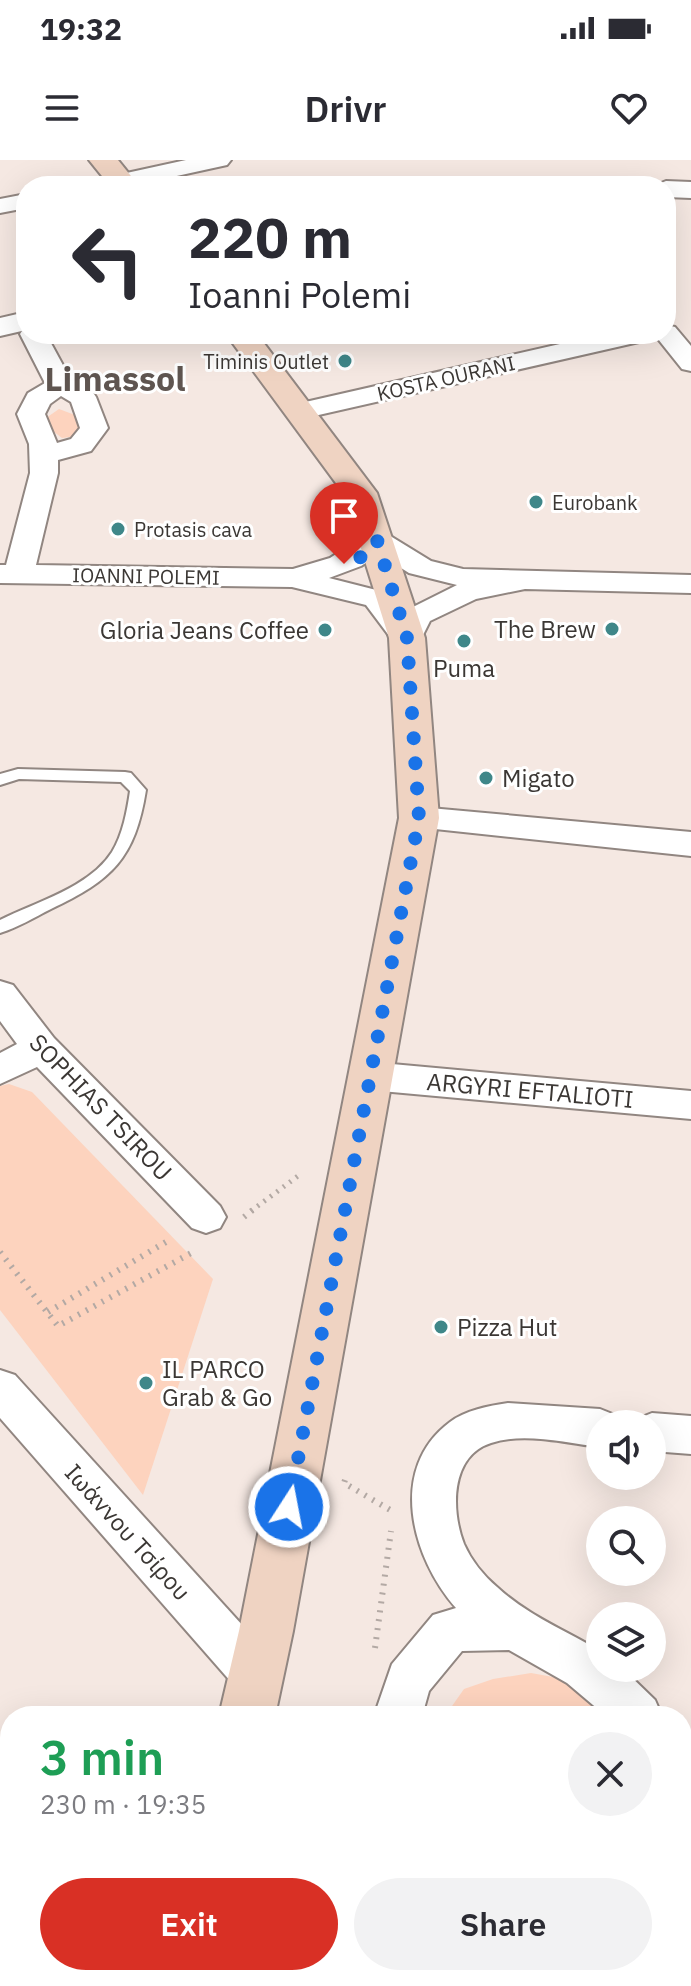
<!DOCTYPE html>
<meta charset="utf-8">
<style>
body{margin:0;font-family:"IBM Plex Sans",sans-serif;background:#f2f2f3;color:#2b2b33;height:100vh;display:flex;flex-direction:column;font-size:30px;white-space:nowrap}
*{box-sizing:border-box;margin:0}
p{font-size:26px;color:#7c7c81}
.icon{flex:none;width:44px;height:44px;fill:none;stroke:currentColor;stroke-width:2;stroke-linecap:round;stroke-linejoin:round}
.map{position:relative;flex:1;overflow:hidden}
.side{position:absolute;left:0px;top:1546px;width:692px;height:280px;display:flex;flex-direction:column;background:#fff;border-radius:32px 32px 0 0;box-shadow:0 8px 32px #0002}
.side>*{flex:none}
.guide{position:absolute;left:16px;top:16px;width:660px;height:168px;border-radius:32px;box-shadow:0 8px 32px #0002;background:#fff;color:#2b2b33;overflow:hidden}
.tools{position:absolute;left:586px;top:1250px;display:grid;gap:16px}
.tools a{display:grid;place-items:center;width:80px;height:80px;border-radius:50%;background:#fff;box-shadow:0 8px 32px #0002;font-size:40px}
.pin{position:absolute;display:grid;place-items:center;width:68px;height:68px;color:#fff;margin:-82px -34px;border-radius:50% 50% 50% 0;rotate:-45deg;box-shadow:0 0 8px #0007}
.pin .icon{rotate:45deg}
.me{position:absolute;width:88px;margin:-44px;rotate:11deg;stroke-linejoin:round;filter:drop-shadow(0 0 6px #0008)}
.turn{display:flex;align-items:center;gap:28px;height:168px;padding:0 40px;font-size:36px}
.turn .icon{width:104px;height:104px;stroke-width:2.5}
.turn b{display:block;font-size:56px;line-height:68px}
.round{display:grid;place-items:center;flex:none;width:84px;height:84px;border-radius:42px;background:#f2f2f3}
.summary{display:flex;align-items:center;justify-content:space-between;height:136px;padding:0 40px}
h1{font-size:48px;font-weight:600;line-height:60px;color:#1e9e55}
.primary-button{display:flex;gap:16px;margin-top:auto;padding:16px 40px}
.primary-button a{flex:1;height:92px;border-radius:48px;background:#d93025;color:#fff;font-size:32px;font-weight:600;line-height:92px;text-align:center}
.primary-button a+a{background:#f2f2f3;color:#2b2b33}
.status{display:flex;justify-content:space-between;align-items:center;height:56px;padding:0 40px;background:#fff;direction:ltr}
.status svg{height:22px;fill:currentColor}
header{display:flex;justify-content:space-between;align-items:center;height:104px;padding:0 40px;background:#fff;font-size:36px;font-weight:600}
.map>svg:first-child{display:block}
</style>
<div class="status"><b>19:32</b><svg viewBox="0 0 49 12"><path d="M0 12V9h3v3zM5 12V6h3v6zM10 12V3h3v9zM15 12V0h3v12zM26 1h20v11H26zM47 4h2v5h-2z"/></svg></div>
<header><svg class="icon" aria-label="menu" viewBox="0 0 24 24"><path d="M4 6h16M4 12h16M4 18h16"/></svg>Drivr<svg class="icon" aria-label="heart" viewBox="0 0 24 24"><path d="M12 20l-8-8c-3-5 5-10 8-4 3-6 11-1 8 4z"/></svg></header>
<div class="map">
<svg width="691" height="1826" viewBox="0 0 691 1826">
<rect width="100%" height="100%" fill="#f5e8e2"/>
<!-- green -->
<g fill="#fdd3be">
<path d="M 59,249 L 75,255 L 82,270 L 77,276 L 62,278 L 49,268 L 46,258 Z"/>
<path d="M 9,924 L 32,932 L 213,1119 L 143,1335 L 0,1150 L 0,926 Z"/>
<path d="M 531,1513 L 575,1521 L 606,1556 L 445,1556 L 464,1529 L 493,1519 Z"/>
<path d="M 682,1641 L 691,1651 L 691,1826 L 580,1826 L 572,1816 L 682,1816 Z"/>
</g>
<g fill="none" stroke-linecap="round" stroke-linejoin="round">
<defs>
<path id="service" d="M 18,609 L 125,612 L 131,613 L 146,630 C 135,699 112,720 51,749 C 35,757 17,768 0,773 L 0,760 C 36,742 90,727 112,692 C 123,674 127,651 130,631 L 121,622 L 19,619 L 0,625 L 0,614 Z"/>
<g id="minor">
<path d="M 186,0 L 231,0 L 227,5 L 131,26 L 86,26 L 90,21 Z"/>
<path d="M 26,34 L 26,48 L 0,53 L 0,39 Z"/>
<path d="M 666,165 L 675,167 L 691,186 L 691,211 L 682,209 L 654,174 L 666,174 Z"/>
<path d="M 24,168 L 26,174 L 46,174 L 71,220 L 92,231 L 96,237 L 108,268 L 91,291 L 58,300 L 58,313 L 36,405 L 293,409 L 330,398 L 367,374 L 377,371 L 387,374 L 431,401 L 463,409 L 691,415 L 691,433 L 525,429 L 476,439 L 430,461 L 418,485 L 407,487 L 396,485 L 366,445 L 292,427 L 0,423 L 0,405 L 6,405 L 30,313 L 29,284 L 17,254 L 28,233 L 45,223 L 20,174 ZM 61,236 L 71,242 L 80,268 L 71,279 L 57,283 L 45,254 L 50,244 ZM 379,394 L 409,413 L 457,425 L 403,452 L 388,433 L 329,418 L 361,406 Z"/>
<path d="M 604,174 L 652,174 L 648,180 L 639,182 L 301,259 L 291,257 L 287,251 L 291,245 L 301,243 Z"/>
<path d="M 419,647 L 691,672 L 691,696 L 407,666 L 402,658 L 407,650 Z"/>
<path d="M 0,821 L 13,825 L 54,878 L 220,1046 L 226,1057 L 220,1068 L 206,1073 L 192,1068 L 37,907 L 0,924 L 0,893 L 17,884 L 0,861 Z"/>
<path d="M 370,902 L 691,931 L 691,959 L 370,930 L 357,926 L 351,916 L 357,906 Z"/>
<path d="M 0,1210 L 15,1215 L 273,1499 L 280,1515 L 273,1531 L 256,1537 L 239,1531 L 0,1258 Z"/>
<path d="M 508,1243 L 600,1249 L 615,1255 L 620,1264 L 600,1264 L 600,1287 C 566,1283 524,1272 491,1283 C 450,1296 451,1351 464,1384 C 471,1400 484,1416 497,1427 C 527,1455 565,1470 600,1491 L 600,1508 L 622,1508 L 655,1540 L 662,1556 L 606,1556 L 567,1523 L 509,1490 L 462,1491 L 429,1531 L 422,1556 L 374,1556 L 392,1504 L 433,1455 L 456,1448 C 412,1398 387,1309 450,1262 C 466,1250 488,1246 508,1243 Z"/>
<path d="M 652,1253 L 691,1256 L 691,1294 L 652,1291 L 652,1264 L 634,1264 L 637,1259 Z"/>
<path d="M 682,1578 L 691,1581 L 691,1634 L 682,1631 Z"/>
<path d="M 430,1816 L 486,1816 L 490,1826 L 434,1826 Z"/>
</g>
<g id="tertiary">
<path d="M 666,21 L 691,22 L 691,38 L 666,37 L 666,26 L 654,26 Z"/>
<path d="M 26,152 L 26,170 L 0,176 L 0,158 Z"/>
</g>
<g id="secondary">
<path d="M 89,0 L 118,0 L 139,26 L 110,26 Z"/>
<path d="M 226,174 L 257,174 L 377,333 L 425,478 L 439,658 L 293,1471 L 275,1556 L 219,1556 L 239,1471 L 399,658 L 389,478 L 344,334 Z"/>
<path d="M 161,1816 L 221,1816 L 219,1826 L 159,1826 Z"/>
</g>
</defs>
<!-- service casing -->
<use href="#service" stroke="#918681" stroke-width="4"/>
<!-- minor casing -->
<use href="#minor" stroke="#918681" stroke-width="4"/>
<!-- tertiary casing -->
<use href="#tertiary" stroke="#918681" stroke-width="4"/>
<!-- secondary casing -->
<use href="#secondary" stroke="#918681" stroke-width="4"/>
<!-- path-far1 -->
<path stroke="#b3a9a4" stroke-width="5" stroke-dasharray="2 6" stroke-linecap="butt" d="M 251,1051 L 298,1016"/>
<!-- path -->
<g stroke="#b3a9a4" stroke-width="6" stroke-dasharray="2 7" stroke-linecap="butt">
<path d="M 244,1057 L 254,1049"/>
<path d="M 0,1092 L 58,1166 L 193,1092"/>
<path d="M 48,1152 L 171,1079"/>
<path d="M 345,1320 L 344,1323 L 392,1351"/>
<path d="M 375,1488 L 391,1371"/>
<path d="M 682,1793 L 691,1802"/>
<path d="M 591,1816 L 599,1826"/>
</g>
<!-- service -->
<use href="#service" fill="#fff" fill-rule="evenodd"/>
<!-- minor -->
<use href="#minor" fill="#fff" fill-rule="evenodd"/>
<!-- tertiary -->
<use href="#tertiary" fill="#fff" fill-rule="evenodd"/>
<!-- secondary -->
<use href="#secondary" fill="#efd3c2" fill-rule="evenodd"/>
</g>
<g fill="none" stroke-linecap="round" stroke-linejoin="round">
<!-- route -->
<path stroke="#1a73e8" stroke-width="14" stroke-dasharray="0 25.2" d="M 289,1347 L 419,658 L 407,478 L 377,380 L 361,397 L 344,404"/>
</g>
<!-- markers -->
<g fill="#3f8789" stroke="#fff" stroke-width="3">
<circle cx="345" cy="201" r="8"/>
<circle cx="536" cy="342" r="8"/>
<circle cx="118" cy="369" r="8"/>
<circle cx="612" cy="469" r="8"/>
<circle cx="325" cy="470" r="8"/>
<circle cx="464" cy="481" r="8"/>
<circle cx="486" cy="618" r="8"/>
<circle cx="441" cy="1167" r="8"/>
<circle cx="146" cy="1223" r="8"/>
</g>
<g text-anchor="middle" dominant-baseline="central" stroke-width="6" stroke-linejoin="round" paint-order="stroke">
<!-- far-poi labels -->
<g font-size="20" fill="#3b3734" stroke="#fff" text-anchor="start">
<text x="329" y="201" text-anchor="end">Timinis Outlet</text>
<text x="552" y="342">Eurobank</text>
<text x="134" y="369">Protasis cava</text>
</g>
<!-- far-street labels -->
<g font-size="20" fill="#3b3734" stroke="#fff">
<text transform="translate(446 218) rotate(-13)">KOSTA OURANI</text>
<text transform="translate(146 416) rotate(1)">IOANNI POLEMI</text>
</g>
<!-- poi labels -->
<g font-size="24" fill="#3b3734" stroke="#fff" text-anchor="start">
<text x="596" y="469" text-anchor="end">The Brew</text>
<text x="309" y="470" text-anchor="end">Gloria Jeans Coffee</text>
<text x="464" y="508" text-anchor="middle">Puma</text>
<text x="502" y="618">Migato</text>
<text x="457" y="1167">Pizza Hut</text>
<text x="162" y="1209">IL PARCO<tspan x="162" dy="28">Grab &amp; Go</tspan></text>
</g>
<!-- street labels -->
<g font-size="24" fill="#3b3734" stroke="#fff">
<text transform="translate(530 930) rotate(5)">ARGYRI EFTALIOTI</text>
<text transform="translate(101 947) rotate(46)">SOPHIAS TSIROU</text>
<text transform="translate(128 1372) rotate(48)">Ιωάννου Τσίρου</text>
</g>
<!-- far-town labels -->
<g font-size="34" font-weight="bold" fill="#5f5550" stroke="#fff">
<text x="115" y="218">Limassol</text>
</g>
</g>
</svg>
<div class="tools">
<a><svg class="icon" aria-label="sound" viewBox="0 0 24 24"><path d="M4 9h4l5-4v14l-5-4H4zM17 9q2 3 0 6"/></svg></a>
<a><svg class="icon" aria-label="search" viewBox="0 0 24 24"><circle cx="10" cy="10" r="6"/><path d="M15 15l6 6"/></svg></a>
<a><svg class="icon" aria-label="layers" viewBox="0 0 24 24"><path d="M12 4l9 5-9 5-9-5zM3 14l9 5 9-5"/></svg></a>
</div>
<div class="pin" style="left:344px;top:404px;background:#d93025"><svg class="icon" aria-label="arrive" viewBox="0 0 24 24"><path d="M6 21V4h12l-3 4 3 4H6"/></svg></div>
<svg class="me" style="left:289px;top:1347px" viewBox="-20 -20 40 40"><circle r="17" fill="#1a73e8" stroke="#fff" stroke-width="3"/><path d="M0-11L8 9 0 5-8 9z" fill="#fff"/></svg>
<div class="guide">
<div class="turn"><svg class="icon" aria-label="left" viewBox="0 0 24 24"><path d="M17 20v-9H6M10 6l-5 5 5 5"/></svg><div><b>220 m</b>Ioanni Polemi</div></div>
</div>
<section class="side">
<div class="summary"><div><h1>3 min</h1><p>230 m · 19:35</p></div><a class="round"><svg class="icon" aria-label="close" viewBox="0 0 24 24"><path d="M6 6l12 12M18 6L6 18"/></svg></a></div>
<div class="primary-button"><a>Exit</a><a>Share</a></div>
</section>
</div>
